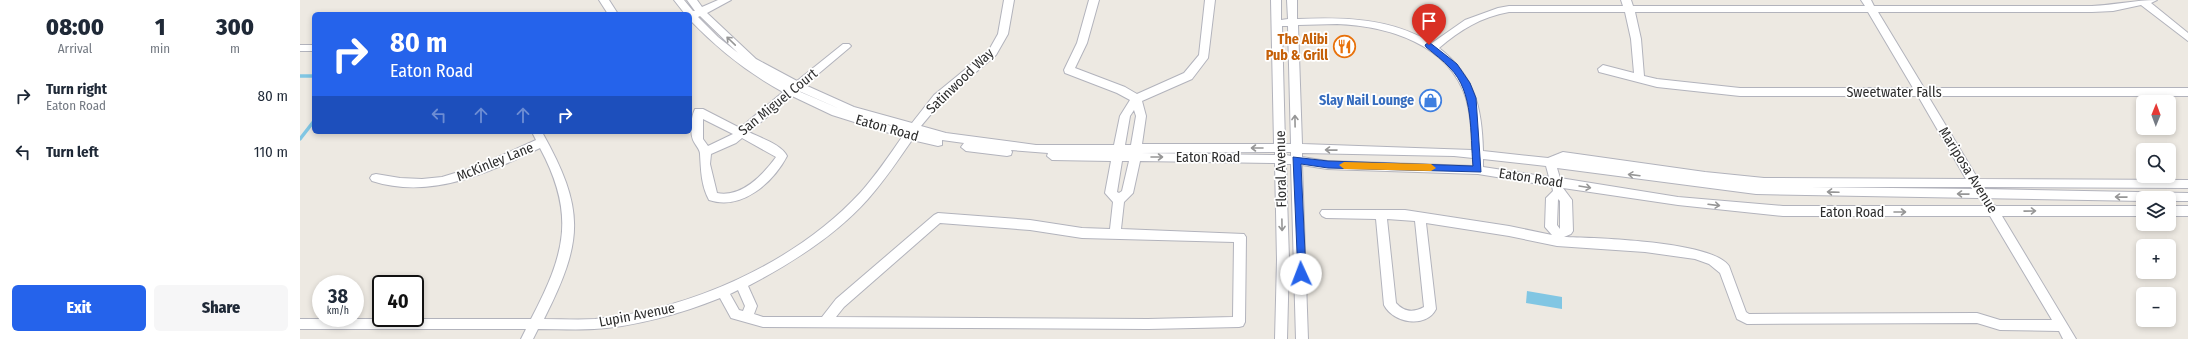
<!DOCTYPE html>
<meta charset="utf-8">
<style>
body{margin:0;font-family:"Fira Sans Condensed",sans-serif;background:#f6f6f7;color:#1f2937;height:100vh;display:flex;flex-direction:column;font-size:15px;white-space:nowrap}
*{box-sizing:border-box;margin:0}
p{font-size:13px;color:#747a83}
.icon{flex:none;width:22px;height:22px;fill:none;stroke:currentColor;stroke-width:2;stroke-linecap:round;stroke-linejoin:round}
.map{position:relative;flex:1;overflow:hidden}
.drawer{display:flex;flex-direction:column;background:#fff;width:300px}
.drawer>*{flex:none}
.guide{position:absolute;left:12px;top:12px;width:380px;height:122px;border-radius:6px;box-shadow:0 2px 6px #0003;background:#2563eb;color:#fff;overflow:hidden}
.needle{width:26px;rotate:1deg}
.fabs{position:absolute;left:1836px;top:95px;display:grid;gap:8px}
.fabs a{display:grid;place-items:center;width:40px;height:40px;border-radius:6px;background:#fff;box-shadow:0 2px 6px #0003;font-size:20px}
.speed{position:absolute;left:12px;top:275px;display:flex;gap:8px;font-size:20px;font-weight:700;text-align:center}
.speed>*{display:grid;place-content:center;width:52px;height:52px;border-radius:50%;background:#fff;box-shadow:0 2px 6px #0003;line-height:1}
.speed small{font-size:10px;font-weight:400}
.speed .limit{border:2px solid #111;border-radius:6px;background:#fff;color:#111}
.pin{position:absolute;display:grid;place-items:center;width:34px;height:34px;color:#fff;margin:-41px -17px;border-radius:50% 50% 50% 0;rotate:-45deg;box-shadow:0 0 4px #0007}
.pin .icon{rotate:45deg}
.me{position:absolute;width:44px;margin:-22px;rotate:358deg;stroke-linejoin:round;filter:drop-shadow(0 0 3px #0008)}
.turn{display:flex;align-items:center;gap:14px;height:84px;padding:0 12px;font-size:18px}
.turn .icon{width:52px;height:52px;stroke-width:2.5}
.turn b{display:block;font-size:28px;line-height:34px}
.lanes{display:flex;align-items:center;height:38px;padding:0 12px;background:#0003;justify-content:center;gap:20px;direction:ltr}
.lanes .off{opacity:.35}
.eta{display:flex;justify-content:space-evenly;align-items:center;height:68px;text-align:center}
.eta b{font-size:24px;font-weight:800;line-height:28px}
.primary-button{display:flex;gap:8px;margin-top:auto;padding:8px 12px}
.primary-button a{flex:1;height:46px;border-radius:6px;background:#2563eb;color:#fff;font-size:16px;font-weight:800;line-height:46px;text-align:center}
.primary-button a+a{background:#f6f6f7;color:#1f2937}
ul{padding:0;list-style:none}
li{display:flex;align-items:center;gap:12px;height:56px;padding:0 12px}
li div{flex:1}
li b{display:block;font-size:15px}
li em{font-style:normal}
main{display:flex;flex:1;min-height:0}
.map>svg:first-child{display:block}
</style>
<main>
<section class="drawer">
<div class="eta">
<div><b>08:00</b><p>Arrival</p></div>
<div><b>1</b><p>min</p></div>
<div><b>300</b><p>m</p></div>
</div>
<ul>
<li><svg class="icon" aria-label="right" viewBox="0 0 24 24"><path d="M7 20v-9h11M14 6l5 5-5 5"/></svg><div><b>Turn right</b><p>Eaton Road</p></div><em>80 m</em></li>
<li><svg class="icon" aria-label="left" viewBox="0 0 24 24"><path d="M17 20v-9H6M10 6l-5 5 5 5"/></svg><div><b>Turn left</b></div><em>110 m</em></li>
</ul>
<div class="primary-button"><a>Exit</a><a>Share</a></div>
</section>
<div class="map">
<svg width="1888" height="339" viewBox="0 0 1888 339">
<rect width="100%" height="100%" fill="#ede9e2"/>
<!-- water -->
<path fill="#81c6e3" d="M 1227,291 L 1262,297 L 1262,309 L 1226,303 Z"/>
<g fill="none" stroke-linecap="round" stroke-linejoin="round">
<!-- stream -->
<g stroke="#81c6e3" stroke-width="3.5">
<path d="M 0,76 L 14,76"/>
<path d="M 0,139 L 14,121"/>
</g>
<defs>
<g id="minor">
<path d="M 299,0 L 309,0 L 318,14 L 308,14 Z"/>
<path d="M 374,0 L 384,0 L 393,11 L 395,11 L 387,0 L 397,0 L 402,7 L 418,0 L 431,0 L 407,13 L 456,59 L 497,81 L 543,44 L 549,44 L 551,46 L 549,48 L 505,85 L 554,107 L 612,123 L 634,95 L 689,50 L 698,34 L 704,0 L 714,0 L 708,34 L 696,55 L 642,101 L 621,126 L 646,133 L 736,145 L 814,145 L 820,116 L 830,100 L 817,93 L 765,73 L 764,70 L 777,43 L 789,0 L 799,0 L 787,43 L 775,68 L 825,87 L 837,94 L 884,73 L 899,55 L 905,0 L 915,0 L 908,58 L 892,79 L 842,101 L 846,116 L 842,144 L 974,144 L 971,0 L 981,0 L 981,20 L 988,19 L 987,0 L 997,0 L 997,19 C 1045,17 1090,18 1132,43 L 1165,20 L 1198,8 L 1209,6 L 1323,6 L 1321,0 L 1331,0 L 1333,6 L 1565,6 L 1561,0 L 1571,0 L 1574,6 L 1792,6 C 1814,5 1835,0 1857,0 L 1851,3 L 1888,33 L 1888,41 L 1841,5 L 1813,11 L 1792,12 L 1578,12 L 1624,88 L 1888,88 L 1888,96 L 1628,96 L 1678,179 L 1888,180 L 1888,188 L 1682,187 L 1681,189 L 1888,193 L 1888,201 L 1869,201 L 1869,198 L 1843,198 L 1843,201 L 1456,194 L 1257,168 L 1260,178 L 1378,197 L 1483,206 L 1686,206 L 1691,204 L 1696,206 L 1843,206 L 1843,216 L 1702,216 L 1776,339 L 1763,339 L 1759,331 L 1700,330 L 1677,323 L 1447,324 L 1437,319 L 1420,273 L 1409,264 L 1395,259 L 1345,252 L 1257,246 L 1209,236 L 1126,223 L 1136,309 C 1126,329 1093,323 1084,305 L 1076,219 L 1026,218 L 1022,216 L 1020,213 L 1022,210 L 1105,210 L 1209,226 L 1252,235 L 1245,227 L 1246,198 L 1253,191 L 1252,186 L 1178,174 L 1027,169 L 1002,165 L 1008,339 L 996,339 L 991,164 L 986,164 L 989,260 L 987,339 L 975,339 L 977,260 L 975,163 L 840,161 L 833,193 L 824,202 L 821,229 L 944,234 L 946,237 L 945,322 L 943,326 L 939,327 L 848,329 L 463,327 L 431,318 L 420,298 C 383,313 334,327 294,329 C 276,330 257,329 238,329 L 233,339 L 221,339 L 226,329 L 0,329 L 0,319 L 231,319 C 265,254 276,215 240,148 C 188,173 131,200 72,181 L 70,178 L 72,175 L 76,174 L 100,178 L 122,179 L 142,177 L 178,166 L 236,140 L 232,132 L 242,132 C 285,209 284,240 244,319 C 261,319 278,320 295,319 C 390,310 495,263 560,193 C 576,175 589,156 602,137 L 532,115 L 492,96 L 449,132 C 460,138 481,144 487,156 C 473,183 441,211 409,200 C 401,185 401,170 400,154 C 400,149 395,145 393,140 C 390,132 391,117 395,109 L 403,109 L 440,128 L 483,92 C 448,73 418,49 390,20 L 390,14 L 385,14 ZM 1209,12 L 1325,12 L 1331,39 L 1334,73 L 1303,65 L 1298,69 L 1299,72 L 1357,87 L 1440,96 L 1618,96 L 1666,179 L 1464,178 L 1405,172 L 1263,152 L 1248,158 L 1183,151 C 1182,108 1175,76 1139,48 C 1160,30 1181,17 1209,12 ZM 1335,12 L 1568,12 L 1613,88 L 1440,88 L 1357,79 L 1344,76 L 1341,39 ZM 400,16 L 438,53 L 418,37 L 398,17 ZM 1037,24 C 1088,26 1149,44 1166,98 C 1171,115 1172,133 1172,150 L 1002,144 L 998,25 ZM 982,26 L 988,26 L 991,144 L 985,144 ZM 498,91 L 499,91 L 540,109 ZM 834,110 L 836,116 L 831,145 L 825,145 L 830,116 ZM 560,116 L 607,130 L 604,130 ZM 403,119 L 433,134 L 408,146 L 403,139 ZM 442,138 L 476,157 C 463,175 441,198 417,193 L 410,164 L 411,154 L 436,143 ZM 612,140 L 638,146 L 642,145 L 642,140 L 664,143 L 661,147 L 666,151 L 707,156 L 711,155 L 712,152 L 711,150 L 748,153 L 747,156 L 752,160 L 811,161 L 805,193 L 813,202 L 810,229 L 782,228 L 730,220 L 638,213 L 634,215 L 536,299 L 522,317 L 463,317 L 454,314 L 457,306 L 448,286 C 492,263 535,236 568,199 C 585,180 598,160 612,140 ZM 975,152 L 975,155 L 841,153 ZM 986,152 L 991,152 L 991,156 L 986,155 ZM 1002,153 L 1154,156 L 1173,158 L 1173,166 L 1027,161 L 1002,157 ZM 1183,159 L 1246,166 L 1249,177 L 1183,167 ZM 822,161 L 829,161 L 822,191 L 819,193 L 817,192 ZM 1510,187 L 1671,187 L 1673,189 ZM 1263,188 L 1378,205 L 1483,216 L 1690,216 L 1752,320 L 1700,320 L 1677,313 L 1449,314 L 1446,312 L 1429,266 C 1412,241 1296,238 1264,237 L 1271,234 L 1273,231 L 1272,200 ZM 1258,199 L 1260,201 L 1260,229 L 1257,225 ZM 1087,219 L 1115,221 L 1124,307 C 1113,313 1104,312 1096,303 ZM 640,223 L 730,230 L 782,238 L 934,242 L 933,317 L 848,319 L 536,317 L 544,307 ZM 438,290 L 445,306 L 443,311 L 439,310 L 430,294 Z"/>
<rect x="0" y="45" width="14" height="6"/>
<rect x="1869" y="206" width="19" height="10"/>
</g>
</defs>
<!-- minor casing -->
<use href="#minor" stroke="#b2b3bc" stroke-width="2"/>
<!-- minor -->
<use href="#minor" fill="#fff" fill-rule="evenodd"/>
</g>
<!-- one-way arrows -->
<defs><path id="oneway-shaft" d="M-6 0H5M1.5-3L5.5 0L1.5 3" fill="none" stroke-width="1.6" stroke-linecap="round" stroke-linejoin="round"/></defs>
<g stroke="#969696">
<use href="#oneway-shaft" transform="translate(431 41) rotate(-136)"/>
<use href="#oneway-shaft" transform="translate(995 121) rotate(-91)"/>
<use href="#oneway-shaft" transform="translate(957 148) rotate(180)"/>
<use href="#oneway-shaft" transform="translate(1031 150) rotate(-179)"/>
<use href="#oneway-shaft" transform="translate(857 157)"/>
<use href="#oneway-shaft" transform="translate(1334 175) rotate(-173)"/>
<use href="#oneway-shaft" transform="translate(1285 187) rotate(9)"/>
<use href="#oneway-shaft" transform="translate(1533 192) rotate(-178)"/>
<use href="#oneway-shaft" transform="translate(1663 194) rotate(-179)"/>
<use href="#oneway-shaft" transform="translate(1821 197) rotate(-179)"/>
<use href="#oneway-shaft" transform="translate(1414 205) rotate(7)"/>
<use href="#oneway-shaft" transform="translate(1730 211) rotate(-1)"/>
<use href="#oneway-shaft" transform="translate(1600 212)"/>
<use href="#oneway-shaft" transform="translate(982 225) rotate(89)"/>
</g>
<!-- route -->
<path fill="#2563eb" stroke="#184099" d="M 1129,42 L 1157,64 L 1170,83 L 1176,98 L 1181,172 L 1028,168 L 1001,164 L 1006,274 L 1001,278 L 998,276 L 993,157 L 1028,161 L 1173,166 C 1170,134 1174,92 1150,68 C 1143,60 1134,54 1126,47 L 1125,45 Z"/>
<!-- slow -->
<path fill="#f59e0b" d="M 1044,162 L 1131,164 L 1136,168 L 1131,171 L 1044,169 L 1039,165 Z"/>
<!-- icons -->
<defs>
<symbol id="restaurant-ring" viewBox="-11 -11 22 22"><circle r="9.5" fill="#fff" stroke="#e8710a" stroke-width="1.5"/><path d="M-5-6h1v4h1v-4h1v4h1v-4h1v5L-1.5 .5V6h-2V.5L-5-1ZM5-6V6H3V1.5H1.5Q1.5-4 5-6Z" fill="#e8710a"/></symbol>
<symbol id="shop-ring" viewBox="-11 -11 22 22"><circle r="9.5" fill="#fff" stroke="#3f7fe0" stroke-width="1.5"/><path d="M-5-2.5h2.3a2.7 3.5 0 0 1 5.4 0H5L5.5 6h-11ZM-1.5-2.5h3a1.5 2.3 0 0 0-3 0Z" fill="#3f7fe0"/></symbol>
</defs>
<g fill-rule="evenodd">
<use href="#restaurant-ring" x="1032" y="34" width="25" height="25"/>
<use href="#shop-ring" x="1118" y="88" width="25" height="25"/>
</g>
<g text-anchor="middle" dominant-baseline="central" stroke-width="3.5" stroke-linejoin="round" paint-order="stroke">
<!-- food labels -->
<g font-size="14" font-weight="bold" fill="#c56008" stroke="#fff" text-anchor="end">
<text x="1028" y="39">The Alibi<tspan x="1028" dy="16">Pub &amp; Grill</tspan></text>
</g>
<!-- street labels -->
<g font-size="14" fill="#2e2e2e" stroke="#fff">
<text transform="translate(660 81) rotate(-44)">Satinwood Way</text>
<text x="1594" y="92">Sweetwater Falls</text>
<text transform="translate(478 102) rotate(-39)">San Miguel Court</text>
<text transform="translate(587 128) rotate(16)">Eaton Road</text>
<text x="908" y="157">Eaton Road</text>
<text transform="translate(195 162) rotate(-22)">McKinley Lane</text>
<text transform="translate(981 169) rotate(-91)">Floral Avenue</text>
<text transform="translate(1668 170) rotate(58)">Mariposa Avenue</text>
<text transform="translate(1231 178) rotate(9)">Eaton Road</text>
<text x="1552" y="212">Eaton Road</text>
<text transform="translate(337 315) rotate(-11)">Lupin Avenue</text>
</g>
<!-- shop labels -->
<g font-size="14" font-weight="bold" fill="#366cbe" stroke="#fff" text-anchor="end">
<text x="1114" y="100">Slay Nail Lounge</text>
</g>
</g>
</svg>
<div class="fabs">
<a><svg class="needle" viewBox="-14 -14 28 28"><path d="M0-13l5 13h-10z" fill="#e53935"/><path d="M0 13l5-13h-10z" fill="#747a83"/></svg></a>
<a><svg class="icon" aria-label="search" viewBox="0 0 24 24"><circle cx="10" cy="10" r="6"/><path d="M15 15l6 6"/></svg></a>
<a><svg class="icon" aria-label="layers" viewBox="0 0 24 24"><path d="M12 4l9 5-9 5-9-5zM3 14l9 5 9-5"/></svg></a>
<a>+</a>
<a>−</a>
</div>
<div class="speed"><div>38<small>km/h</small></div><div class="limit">40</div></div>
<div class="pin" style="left:1129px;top:45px;background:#d93025"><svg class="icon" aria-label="arrive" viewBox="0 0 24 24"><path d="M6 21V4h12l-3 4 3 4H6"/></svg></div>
<svg class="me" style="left:1001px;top:274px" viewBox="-20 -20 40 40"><circle r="19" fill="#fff"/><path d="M0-13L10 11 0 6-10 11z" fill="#2563eb"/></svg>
<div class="guide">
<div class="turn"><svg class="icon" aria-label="right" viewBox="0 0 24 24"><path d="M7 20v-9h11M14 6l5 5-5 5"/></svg><div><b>80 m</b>Eaton Road</div></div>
<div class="lanes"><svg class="icon off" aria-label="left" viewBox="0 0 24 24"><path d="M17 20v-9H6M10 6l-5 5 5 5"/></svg><svg class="icon off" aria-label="ahead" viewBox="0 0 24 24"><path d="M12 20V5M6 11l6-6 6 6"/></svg><svg class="icon off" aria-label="ahead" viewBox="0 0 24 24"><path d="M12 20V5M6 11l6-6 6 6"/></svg><svg class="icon" aria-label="right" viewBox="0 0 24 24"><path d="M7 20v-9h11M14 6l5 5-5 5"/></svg></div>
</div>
</div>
</main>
